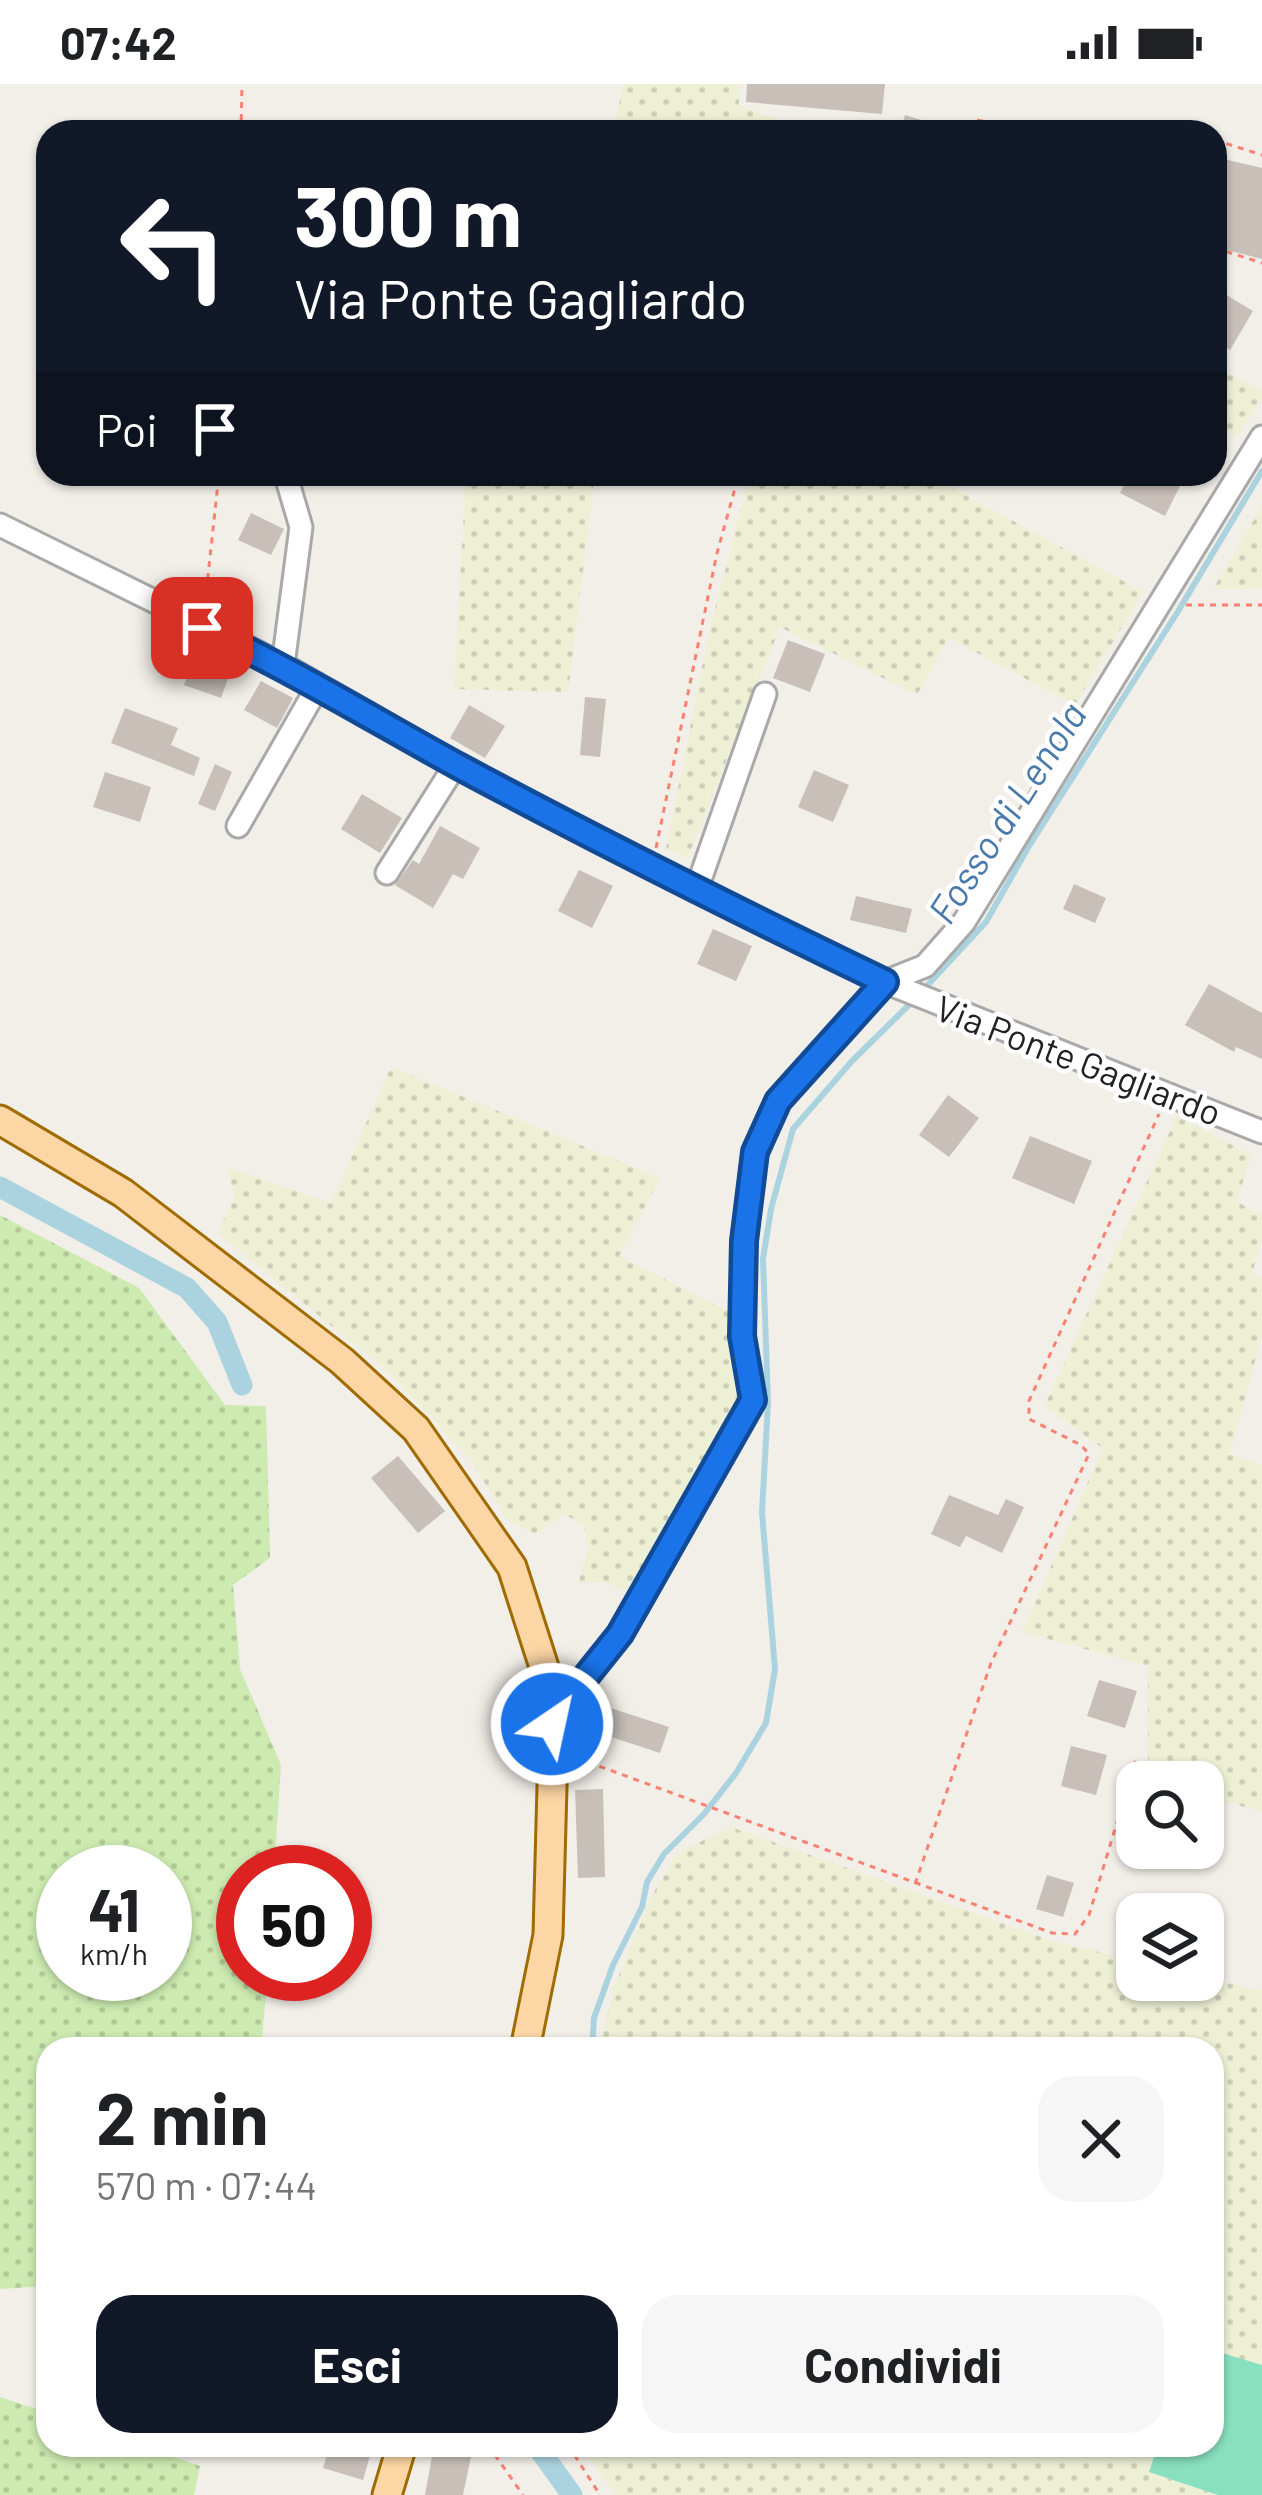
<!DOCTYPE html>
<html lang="it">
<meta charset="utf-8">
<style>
body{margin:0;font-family:Barlow,sans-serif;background:#f6f6f6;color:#202124;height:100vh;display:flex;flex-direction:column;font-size:45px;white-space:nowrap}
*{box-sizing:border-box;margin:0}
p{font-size:39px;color:#757577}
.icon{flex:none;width:66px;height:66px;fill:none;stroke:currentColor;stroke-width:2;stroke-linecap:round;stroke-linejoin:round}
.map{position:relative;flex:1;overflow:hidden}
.details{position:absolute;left:36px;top:1953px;width:1188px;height:420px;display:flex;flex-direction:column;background:#fff;border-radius:36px;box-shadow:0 3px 9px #0004}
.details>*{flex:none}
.banner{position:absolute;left:36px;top:36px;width:1191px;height:366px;border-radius:36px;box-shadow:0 3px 9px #0004;background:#111827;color:#fff;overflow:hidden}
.fabs{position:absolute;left:1116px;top:1677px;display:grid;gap:24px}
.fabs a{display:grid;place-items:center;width:108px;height:108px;border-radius:24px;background:#fff;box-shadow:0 3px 9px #0004;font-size:60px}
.speed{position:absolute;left:36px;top:1761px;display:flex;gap:24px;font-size:60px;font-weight:700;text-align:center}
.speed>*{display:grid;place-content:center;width:156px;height:156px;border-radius:50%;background:#fff;box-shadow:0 3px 9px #0004;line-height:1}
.speed small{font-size:30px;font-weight:400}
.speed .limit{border:18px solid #d22;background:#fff;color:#111}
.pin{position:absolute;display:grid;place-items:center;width:102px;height:102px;color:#fff;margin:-51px;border-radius:24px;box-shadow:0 6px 18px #0006}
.me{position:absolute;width:132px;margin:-66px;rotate:34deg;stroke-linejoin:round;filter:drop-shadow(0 0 9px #0008)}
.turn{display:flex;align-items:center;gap:42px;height:252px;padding:0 60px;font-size:54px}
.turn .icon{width:156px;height:156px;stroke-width:2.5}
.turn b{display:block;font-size:84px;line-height:102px}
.then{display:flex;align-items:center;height:114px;padding:0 60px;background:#0003;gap:24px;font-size:45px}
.round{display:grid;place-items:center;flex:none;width:126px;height:126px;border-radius:36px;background:#f6f6f6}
.overview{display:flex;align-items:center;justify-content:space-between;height:204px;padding:0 60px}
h1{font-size:72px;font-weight:700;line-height:90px}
.action{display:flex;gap:24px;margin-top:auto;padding:24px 60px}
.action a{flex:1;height:138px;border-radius:36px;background:#111827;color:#fff;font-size:48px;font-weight:700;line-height:138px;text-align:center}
.action a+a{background:#f6f6f6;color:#202124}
.status{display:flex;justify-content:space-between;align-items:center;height:84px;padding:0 60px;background:#fff;direction:ltr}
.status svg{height:33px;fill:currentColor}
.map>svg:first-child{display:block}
</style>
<div class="status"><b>07:42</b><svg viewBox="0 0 49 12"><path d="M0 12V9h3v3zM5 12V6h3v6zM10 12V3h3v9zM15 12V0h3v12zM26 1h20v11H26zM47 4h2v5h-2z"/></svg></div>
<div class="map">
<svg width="1262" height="2411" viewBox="0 0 1262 2411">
<defs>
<pattern id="farmland-dots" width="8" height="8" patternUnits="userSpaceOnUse" patternTransform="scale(3)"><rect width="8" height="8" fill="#eef0d5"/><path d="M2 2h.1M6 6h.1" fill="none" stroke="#ccceb7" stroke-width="1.8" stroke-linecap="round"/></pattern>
<pattern id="grass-dots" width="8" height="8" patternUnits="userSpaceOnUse" patternTransform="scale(3)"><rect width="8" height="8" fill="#cdebb0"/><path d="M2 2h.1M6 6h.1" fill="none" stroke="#b0c997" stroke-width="1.8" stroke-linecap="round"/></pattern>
</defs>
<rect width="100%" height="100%" fill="#f2efe9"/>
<!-- farmland -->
<g fill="url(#farmland-dots)">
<path d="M 623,0 L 739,0 L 739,21 L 812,48 L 614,48 Z"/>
<path d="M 1215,283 L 1262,307 L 1262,315 L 1237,352 L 1215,340 Z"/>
<path d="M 466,390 L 595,390 L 568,608 L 454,605 Z"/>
<path d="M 750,390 L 927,390 L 1143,508 L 1075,621 L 949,554 L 917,611 L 780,543 L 688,773 L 666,765 L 709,549 Z"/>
<path d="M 1262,422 L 1262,505 L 1213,505 Z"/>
<path d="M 391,983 L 660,1094 L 619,1172 L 729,1228 L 739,1313 L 632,1509 L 605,1498 L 578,1499 L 588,1466 L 584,1442 L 565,1430 L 534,1451 L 506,1434 L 471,1376 L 386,1286 L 217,1149 L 235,1113 L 227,1083 L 331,1119 Z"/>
<path d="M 1177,1032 L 1251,1071 L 1237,1118 L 1262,1131 L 1262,1156 L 1252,1189 L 1262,1194 L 1262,1251 L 1230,1370 L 1262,1381 L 1262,1728 L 1203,1711 L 1203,1698 L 1148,1696 L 1148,1582 L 1022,1548 L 1103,1364 L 1044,1323 Z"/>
<path d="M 731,1743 L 1053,1857 L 1137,1877 L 1137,1896 L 1203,1893 L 1262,1907 L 1262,2281 L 1212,2266 L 1212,1965 L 599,1965 L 614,1904 L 650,1815 L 677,1769 Z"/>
<path d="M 581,2361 L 1158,2361 L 1149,2388 L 1218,2411 L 615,2411 Z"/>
</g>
<!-- grass -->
<g fill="url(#grass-dots)" fill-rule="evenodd">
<path d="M 0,1131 L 139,1204 L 225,1321 L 266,1322 L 270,1474 L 233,1501 L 240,1585 L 281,1681 L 274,1788 L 243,1788 L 243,1890 L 268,1890 L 261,1965 L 48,1965 L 48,2202 L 0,2205 ZM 63,1788 L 165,1788 L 165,1890 L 63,1890 Z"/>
<path d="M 0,2313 L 48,2329 L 48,2361 L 139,2361 L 200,2382 L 194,2411 L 0,2411 Z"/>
</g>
<!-- pitch -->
<path fill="#88e0be" d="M 1212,2266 L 1262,2281 L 1262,2411 L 1218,2411 L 1149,2388 L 1158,2361 L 1212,2361 Z"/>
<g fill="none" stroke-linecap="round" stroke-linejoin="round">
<!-- stream -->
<g stroke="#aad3df" stroke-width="6">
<path d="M 923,906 L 986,838 L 1029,762 L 1177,529 L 1262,387"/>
<path d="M 592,1965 L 594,1934 L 613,1881 L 642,1823 L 647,1798 L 664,1770 L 704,1730 L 736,1689 L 766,1639 L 775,1585 L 762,1428 L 768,1319 L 763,1175 L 771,1125 L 793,1045 L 852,977 L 914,916"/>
</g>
<!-- canal -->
<g stroke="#aad3df" stroke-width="21">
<path d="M 0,1103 L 187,1204 L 217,1238 L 242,1301"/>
<path d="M 536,2361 L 572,2411"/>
</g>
</g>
<!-- building -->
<g fill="#c7bfb8">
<path d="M 747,0 L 885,0 L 882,30 L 746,18 Z"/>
<path d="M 905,31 L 948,44 L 948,48 L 900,48 Z"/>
<path d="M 1215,73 L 1262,84 L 1262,175 L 1215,163 Z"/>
<path d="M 1215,204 L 1253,227 L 1230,266 L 1215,256 Z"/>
<path d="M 1130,390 L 1157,390 L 1180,402 L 1165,432 L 1120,409 Z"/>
<path d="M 251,429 L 284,445 L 271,471 L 238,456 Z"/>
<path d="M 788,556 L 825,570 L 810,608 L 773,594 Z"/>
<path d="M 195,571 L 232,584 L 221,614 L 184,601 Z"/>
<path d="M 261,597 L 293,614 L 277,644 L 244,626 Z"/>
<path d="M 585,613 L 606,615 L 600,673 L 580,671 Z"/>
<path d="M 469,621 L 505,642 L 485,674 L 450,654 Z"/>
<path d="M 125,624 L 178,644 L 171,661 L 200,674 L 194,692 L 111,659 Z"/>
<path d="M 215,680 L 232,688 L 215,727 L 198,720 Z"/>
<path d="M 814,686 L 849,701 L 833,738 L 798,723 Z"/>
<path d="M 105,688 L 151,703 L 140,738 L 93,723 Z"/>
<path d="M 362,710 L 402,734 L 380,769 L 341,745 Z"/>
<path d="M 440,742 L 480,764 L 463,795 L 453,790 L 433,824 L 395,801 L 413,776 L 419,780 Z"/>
<path d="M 579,786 L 613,802 L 592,844 L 558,827 Z"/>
<path d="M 1074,800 L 1106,814 L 1095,839 L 1063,825 Z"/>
<path d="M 856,812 L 912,825 L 906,849 L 850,836 Z"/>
<path d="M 713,845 L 752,862 L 736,897 L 697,880 Z"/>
<path d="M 1209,900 L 1262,929 L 1262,975 L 1236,963 L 1234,968 L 1185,941 Z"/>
<path d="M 948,1011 L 979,1034 L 949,1073 L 919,1051 Z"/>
<path d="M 1030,1052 L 1092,1077 L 1074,1120 L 1012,1094 Z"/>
<path d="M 398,1372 L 445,1427 L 418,1449 L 371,1394 Z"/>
<path d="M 949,1411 L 998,1431 L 1006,1415 L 1024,1423 L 1002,1469 L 966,1452 L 960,1463 L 931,1450 Z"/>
<path d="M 1099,1596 L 1137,1607 L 1125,1644 L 1087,1632 Z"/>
<path d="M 583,1615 L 669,1643 L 660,1669 L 575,1641 Z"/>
<path d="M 1071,1662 L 1107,1671 L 1096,1711 L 1061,1702 Z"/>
<path d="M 603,1705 L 605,1793 L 578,1794 L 575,1706 Z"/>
<path d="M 1047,1791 L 1074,1799 L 1063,1833 L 1036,1825 Z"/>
<path d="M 330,2361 L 373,2361 L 363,2396 L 323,2384 Z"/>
<path d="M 434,2361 L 473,2363 L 463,2411 L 425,2411 Z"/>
</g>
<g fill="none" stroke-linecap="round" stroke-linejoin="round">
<defs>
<g id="minor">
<path d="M 0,441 L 283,581 L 456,680 L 650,783 L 885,898 L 1262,1048"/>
<path d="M 283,581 L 301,443 L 286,392"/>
<path d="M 238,742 L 318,602"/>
<path d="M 387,789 L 456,680"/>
<path d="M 696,807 L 765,610"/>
<path d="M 551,1615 L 563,1613 L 584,1595 L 620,1550 L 753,1316 L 742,1252 L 744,1157 L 755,1068 L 778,1017 L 885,898 L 925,882 L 964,838 L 1262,353"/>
</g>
<g id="major">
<path d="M 0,1036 L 123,1109 L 342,1277 L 416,1345 L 512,1483 L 551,1605 L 553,1665 L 548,1851 L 525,1965"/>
<path d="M 387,2411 L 402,2361"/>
</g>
</defs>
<!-- minor casing -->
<use href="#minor" stroke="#a9a9a9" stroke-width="27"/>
<!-- major casing -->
<use href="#major" stroke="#a06b00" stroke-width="33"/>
<!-- path -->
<g stroke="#fa8072" stroke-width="3" stroke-dasharray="6 6" stroke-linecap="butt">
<path d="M 977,36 L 1040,48"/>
<path d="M 241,48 L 242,0"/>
<path d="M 1161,48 L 1165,40 L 1190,48"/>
<path d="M 1215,56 L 1262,71"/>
<path d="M 1215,164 L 1262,179"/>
<path d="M 205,519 L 219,390"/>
<path d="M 1186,521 L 1262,521"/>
<path d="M 656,764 L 717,469 L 739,390"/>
<path d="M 577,1674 L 1052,1849 L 1075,1850 L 1089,1831 L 1137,1672"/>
<path d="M 915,1800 L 991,1579 L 1089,1370 L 1081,1361 L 1029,1335 L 1029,1317 L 1159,1030"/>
<path d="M 488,2361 L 523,2411"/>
<path d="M 568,2361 L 600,2411"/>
</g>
<!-- minor -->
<use href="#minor" stroke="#fff" stroke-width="21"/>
<!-- major -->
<use href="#major" stroke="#fcd6a4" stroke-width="27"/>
</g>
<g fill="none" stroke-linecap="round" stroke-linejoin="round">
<defs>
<path id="route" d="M 202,544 C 291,585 374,636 460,683 C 600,758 742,829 885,898 L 778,1017 L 755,1068 L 744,1157 L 742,1252 L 753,1316 L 620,1550 L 584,1595 L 563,1613 L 551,1615 L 552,1640"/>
</defs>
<!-- route casing -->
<use href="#route" stroke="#114b97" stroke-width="30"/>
<!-- route -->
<use href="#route" stroke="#1a73e8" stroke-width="21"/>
</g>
<g text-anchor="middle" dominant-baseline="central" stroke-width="9" stroke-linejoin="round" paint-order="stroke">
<!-- street labels -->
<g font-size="36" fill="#222" stroke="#fff">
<text transform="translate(1079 975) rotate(21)">Via Ponte Gagliardo</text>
</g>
<!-- water labels -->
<g font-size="39" font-style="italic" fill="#4a7aab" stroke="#fff">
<text transform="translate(1006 728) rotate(-57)">Fosso di Lenola</text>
</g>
</g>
</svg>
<div class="fabs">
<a><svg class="icon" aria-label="search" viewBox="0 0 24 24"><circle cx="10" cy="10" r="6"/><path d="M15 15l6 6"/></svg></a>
<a><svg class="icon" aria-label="layers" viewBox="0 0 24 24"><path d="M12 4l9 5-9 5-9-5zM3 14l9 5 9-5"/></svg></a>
</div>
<div class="speed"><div>41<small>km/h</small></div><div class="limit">50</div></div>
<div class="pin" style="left:202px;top:544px;background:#d93025"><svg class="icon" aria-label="arrive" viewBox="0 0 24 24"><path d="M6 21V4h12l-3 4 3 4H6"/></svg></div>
<svg class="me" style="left:552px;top:1640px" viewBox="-20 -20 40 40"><circle r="17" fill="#1a73e8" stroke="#fff" stroke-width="3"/><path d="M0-11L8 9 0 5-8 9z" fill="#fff"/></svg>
<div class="banner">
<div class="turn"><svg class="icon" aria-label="left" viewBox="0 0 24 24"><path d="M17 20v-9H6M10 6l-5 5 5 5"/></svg><div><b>300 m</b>Via Ponte Gagliardo</div></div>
<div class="then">Poi<svg class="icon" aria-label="arrive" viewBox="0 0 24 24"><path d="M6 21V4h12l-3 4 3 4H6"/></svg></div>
</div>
<section class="details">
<div class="overview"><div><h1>2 min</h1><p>570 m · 07:44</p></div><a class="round"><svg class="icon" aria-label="close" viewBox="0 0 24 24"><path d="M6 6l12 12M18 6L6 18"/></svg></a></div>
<div class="action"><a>Esci</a><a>Condividi</a></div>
</section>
</div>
